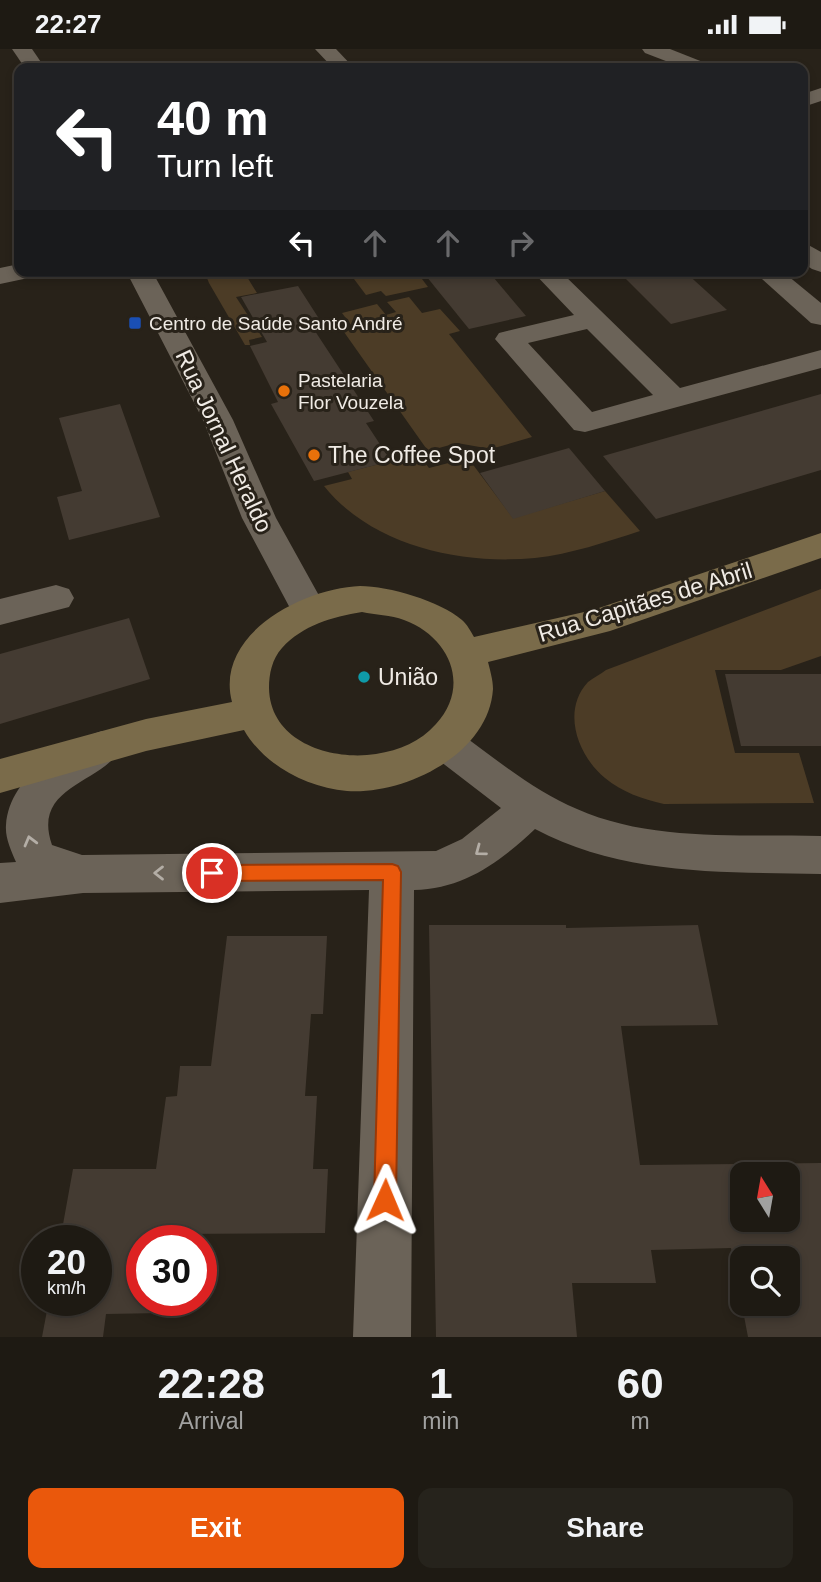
<!DOCTYPE html>
<meta charset="utf-8">
<style>
body{margin:0;font-family:Arial,sans-serif;background:#26231c;color:#f1f3f6;height:100vh;display:flex;flex-direction:column;font-size:26px;white-space:nowrap}
*{box-sizing:border-box;margin:0}
p{font-size:23px;color:#a1a1a0}
.icon{flex:none;width:38px;height:38px;fill:none;stroke:currentColor;stroke-width:2;stroke-linecap:round;stroke-linejoin:round}
.map{position:relative;height:1288px;overflow:hidden}
.side{display:flex;flex-direction:column;background:#1e1a13;flex:1}
.side>*{flex:none}
.banner{position:absolute;left:14px;top:14px;width:794px;height:214px;border-radius:14px;box-shadow:0 4px 10px #0003,0 0 0 2px #3c3833;background:#202124;color:#fff;overflow:hidden}
.needle{width:46px;rotate:349deg}
.controls{position:absolute;left:730px;top:1113px;display:grid;gap:14px}
.controls a{display:grid;place-items:center;width:70px;height:70px;border-radius:14px;background:#1e1a13;box-shadow:0 4px 10px #0003,0 0 0 2px #3c3833;font-size:35px}
.speed{position:absolute;left:21px;top:1176px;display:flex;gap:14px;font-size:35px;font-weight:700;text-align:center}
.speed>*{display:grid;place-content:center;width:91px;height:91px;border-radius:50%;background:#1e1a13;box-shadow:0 4px 10px #0003,0 0 0 2px #3c3833;line-height:1}
.speed small{font-size:18px;font-weight:400}
.speed .limit{border:10px solid #d22;background:#fff;color:#111}
.pin{position:absolute;display:grid;place-items:center;width:60px;height:60px;color:#fff;margin:-30px;border:4px solid #fff;border-radius:50%;box-shadow:0 2px 7px #0007}
.me{position:absolute;width:77px;margin:-38px;rotate:1deg;stroke-linejoin:round;filter:drop-shadow(0 0 5px #0008)}
.turn{display:flex;align-items:center;gap:24px;height:147px;padding:0 28px;font-size:32px}
.turn .icon{width:91px;height:91px;stroke-width:2.5}
.turn b{display:block;font-size:49px;line-height:60px}
.lanes{display:flex;align-items:center;height:66px;padding:0 28px;background:#0003;justify-content:center;gap:35px;direction:ltr}
.lanes .off{opacity:.35}
.eta{display:flex;justify-content:space-evenly;align-items:center;height:119px;text-align:center}
.eta b{font-size:42px;font-weight:800;line-height:49px}
.action{display:flex;gap:14px;margin-top:auto;padding:14px 28px}
.action a{flex:1;height:80px;border-radius:14px;background:#ea580c;color:#fff;font-size:28px;font-weight:800;line-height:80px;text-align:center}
.action a+a{background:#26231c;color:#f1f3f6}
.status{display:flex;justify-content:space-between;align-items:center;height:49px;padding:0 35px;background:#1e1a13;direction:ltr}
.status svg{height:19px;fill:currentColor}
.map>svg:first-child{display:block}
</style>
<div class="status"><b>22:27</b><svg viewBox="0 0 49 12"><path d="M0 12V9h3v3zM5 12V6h3v6zM10 12V3h3v9zM15 12V0h3v12zM26 1h20v11H26zM47 4h2v5h-2z"/></svg></div>
<div class="map">
<svg width="821" height="1288" viewBox="0 0 821 1288">
<rect width="100%" height="100%" fill="#282219"/>
<!-- green -->
<g fill="#4c3c26">
<path d="M 211,222 L 246,222 L 244,223 L 257,244 L 236,248 L 262,288 L 249,291 L 250,296 L 245,296 L 209,234 L 207,229 Z"/>
<path d="M 348,222 L 372,222 L 378,230 L 416,222 L 428,238 L 386,247 L 381,242 L 366,246 Z"/>
<path d="M 409,248 L 422,264 L 440,260 L 460,282 L 449,285 L 532,388 L 491,400 L 457,394 L 428,402 L 344,283 L 354,280 L 342,264 L 377,255 L 386,266 L 396,263 L 387,253 Z"/>
<path d="M 418,405 L 429,419 L 468,409 L 513,469 L 605,442 L 640,482 C 606,493 571,505 535,509 C 461,516 372,497 324,437 L 352,430 L 348,423 Z"/>
<path d="M 821,540 L 821,607 L 781,621 L 715,621 L 735,704 L 799,704 L 814,754 L 664,755 C 642,750 622,743 605,729 C 578,707 561,662 588,633 C 593,629 601,625 606,621 Z"/>
</g>
<!-- building -->
<g fill="#443b32" fill-rule="evenodd">
<path d="M 422,222 L 488,222 L 526,267 L 469,280 Z"/>
<path d="M 618,222 L 684,222 L 727,261 L 671,275 Z"/>
<path d="M 298,237 L 325,279 L 315,282 L 374,372 L 366,374 L 391,412 L 314,432 L 271,355 L 278,353 L 250,297 L 267,293 L 241,248 Z"/>
<path d="M 821,345 L 821,421 L 656,470 L 603,407 Z"/>
<path d="M 120,355 L 160,468 L 69,491 L 57,448 L 82,442 L 59,369 Z"/>
<path d="M 569,399 L 605,442 L 513,470 L 480,424 Z"/>
<path d="M 129,569 L 150,630 L 0,675 L 0,605 Z"/>
<path d="M 725,625 L 821,625 L 821,697 L 741,697 Z"/>
<path d="M 429,876 L 566,876 L 566,879 L 698,876 L 718,976 L 621,977 L 640,1116 L 821,1114 L 821,1288 L 748,1288 L 731,1199 L 651,1201 L 656,1234 L 572,1234 L 577,1288 L 436,1288 ZM 742,1125 L 788,1125 L 788,1171 L 742,1171 ZM 742,1209 L 788,1209 L 788,1255 L 742,1255 Z"/>
<path d="M 227,887 L 327,887 L 323,965 L 311,965 L 305,1047 L 317,1047 L 313,1120 L 328,1120 L 325,1184 L 171,1185 L 170,1192 L 142,1192 L 142,1251 L 163,1251 L 162,1264 L 106,1265 L 103,1288 L 42,1288 L 49,1251 L 96,1251 L 96,1192 L 60,1192 L 73,1120 L 156,1120 L 166,1048 L 177,1047 L 180,1017 L 211,1017 Z"/>
</g>
<g fill="none" stroke-linecap="round" stroke-linejoin="round">
<!-- minor -->
<g fill="#6b6358" fill-rule="evenodd">
<path d="M 315,0 L 336,0 L 354,19 L 333,19 Z"/>
<path d="M 642,0 L 670,0 L 708,15 L 711,19 L 684,19 L 645,4 Z"/>
<path d="M 821,39 L 821,52 L 803,58 L 803,45 Z"/>
<path d="M 803,193 L 821,203 L 821,223 L 812,220 L 803,214 Z"/>
<path d="M 19,215 L 19,222 L 37,222 L 33,228 L 0,235 L 0,219 Z"/>
<path d="M 532,222 L 560,222 L 680,339 L 821,301 L 821,319 L 585,383 L 574,381 L 495,290 L 499,284 L 574,266 ZM 587,280 L 653,346 L 592,363 L 528,294 Z"/>
<path d="M 753,222 L 782,222 L 821,254 L 821,276 L 811,274 Z"/>
<path d="M 56,536 L 69,540 L 74,549 L 69,558 L 0,576 L 0,550 Z"/>
<path d="M 446,679 L 460,684 C 497,711 534,742 577,760 C 651,793 741,785 821,787 L 821,825 C 723,823 624,827 535,780 C 500,813 464,840 414,841 L 411,1288 L 353,1288 L 369,841 L 83,844 L 0,854 L 0,814 L 16,813 C 11,801 5,789 6,776 C 9,729 62,695 102,682 L 116,687 L 122,698 C 103,735 31,736 52,796 L 82,806 L 436,802 L 462,790 L 501,759 L 432,706 L 426,695 L 432,684 Z"/>
</g>
<!-- tertiary -->
<g fill="#6b6358" fill-rule="evenodd">
<path d="M 12,0 L 32,0 L 45,19 L 25,19 Z"/>
<path d="M 126,222 L 152,222 L 233,371 L 276,469 L 327,561 L 322,570 L 309,574 L 296,570 L 291,561 L 242,469 L 203,371 Z"/>
</g>
<!-- secondary -->
<path fill="#7a6b4a" fill-rule="evenodd" d="M 821,484 L 821,509 L 610,582 L 488,613 C 490,621 493,631 493,640 C 489,705 405,746 347,742 C 306,738 264,716 244,681 L 146,702 L 0,744 L 0,710 L 146,670 L 232,653 C 214,584 305,539 360,537 C 389,537 440,552 462,571 C 467,575 471,583 474,588 L 593,561 ZM 362,563 C 375,566 391,566 404,571 C 450,588 471,637 436,675 C 420,693 400,701 376,705 C 331,712 270,693 269,639 C 269,625 272,610 282,599 C 303,576 332,568 362,563 Z"/>
</g>
<!-- one-way arrows -->
<defs><path id="oneway-chevron" d="M-2-3.5L2.5 0L-2 3.5" fill="none" stroke-width="1.6" stroke-linecap="round" stroke-linejoin="round" transform="scale(1.75)"/></defs>
<g stroke="#b4aea6">
<use href="#oneway-chevron" transform="translate(30 792) rotate(-105)"/>
<use href="#oneway-chevron" transform="translate(480 802) rotate(143)"/>
<use href="#oneway-chevron" transform="translate(159 824) rotate(180)"/>
</g>
<!-- route -->
<path fill="#ea580c" stroke="#983908" stroke-width="2" d="M 392,815 L 398,817 L 401,823 L 396,1151 L 393,1159 L 385,1162 L 377,1159 L 374,1151 L 383,831 L 212,832 L 205,830 L 203,824 L 205,818 L 212,816 Z"/>
<!-- markers -->
<rect fill="#1a4fb4" stroke="#282219" stroke-width="2.5" x="128" y="267" width="14" height="14" rx="3.5"/>
<g fill="#e8710a" stroke="#282219" stroke-width="2.5">
<circle cx="284" cy="342" r="7"/>
<circle cx="314" cy="406" r="7"/>
</g>
<circle fill="#0f9aa8" stroke="#282219" stroke-width="2.5" cx="364" cy="628" r="7"/>
<g text-anchor="middle" dominant-baseline="central" stroke-width="6" stroke-linejoin="round" paint-order="stroke">
<!-- far-poi labels -->
<g font-size="19" fill="#f0ebe5" stroke="#282219" text-anchor="start">
<text x="149" y="274">Centro de Saúde Santo André</text>
<text x="298" y="331">Pastelaria<tspan x="298" dy="22">Flor Vouzela</tspan></text>
</g>
<!-- street labels -->
<g font-size="23" fill="#f0ebe5" stroke="#282219">
<text transform="translate(224 392) rotate(65)">Rua Jornal Heraldo</text>
<text transform="translate(645 553) rotate(-17)">Rua Capitães de Abril</text>
</g>
<!-- poi labels -->
<g font-size="23" fill="#f0ebe5" stroke="#282219" text-anchor="start">
<text x="328" y="406">The Coffee Spot</text>
<text x="378" y="628">União</text>
</g>
</g>
</svg>
<div class="controls">
<a><svg class="needle" viewBox="-14 -14 28 28"><path d="M0-13l5 13h-10z" fill="#e53935"/><path d="M0 13l5-13h-10z" fill="#a1a1a0"/></svg></a>
<a><svg class="icon" aria-label="search" viewBox="0 0 24 24"><circle cx="10" cy="10" r="6"/><path d="M15 15l6 6"/></svg></a>
</div>
<div class="speed"><div>20<small>km/h</small></div><div class="limit">30</div></div>
<div class="pin" style="left:212px;top:824px;background:#d93025"><svg class="icon" aria-label="arrive" viewBox="0 0 24 24"><path d="M6 21V4h12l-3 4 3 4H6"/></svg></div>
<svg class="me" style="left:385px;top:1151px" viewBox="-20 -20 40 40"><path d="M0-17L14 15 0 8-14 15z" fill="#ea580c" stroke="#fff" stroke-width="4"/></svg>
<div class="banner">
<div class="turn"><svg class="icon" aria-label="left" viewBox="0 0 24 24"><path d="M17 20v-9H6M10 6l-5 5 5 5"/></svg><div><b>40 m</b>Turn left</div></div>
<div class="lanes"><svg class="icon" aria-label="left" viewBox="0 0 24 24"><path d="M17 20v-9H6M10 6l-5 5 5 5"/></svg><svg class="icon off" aria-label="ahead" viewBox="0 0 24 24"><path d="M12 20V5M6 11l6-6 6 6"/></svg><svg class="icon off" aria-label="ahead" viewBox="0 0 24 24"><path d="M12 20V5M6 11l6-6 6 6"/></svg><svg class="icon off" aria-label="right" viewBox="0 0 24 24"><path d="M7 20v-9h11M14 6l5 5-5 5"/></svg></div>
</div>
</div>
<section class="side">
<div class="eta">
<div><b>22:28</b><p>Arrival</p></div>
<div><b>1</b><p>min</p></div>
<div><b>60</b><p>m</p></div>
</div>
<div class="action"><a>Exit</a><a>Share</a></div>
</section>
